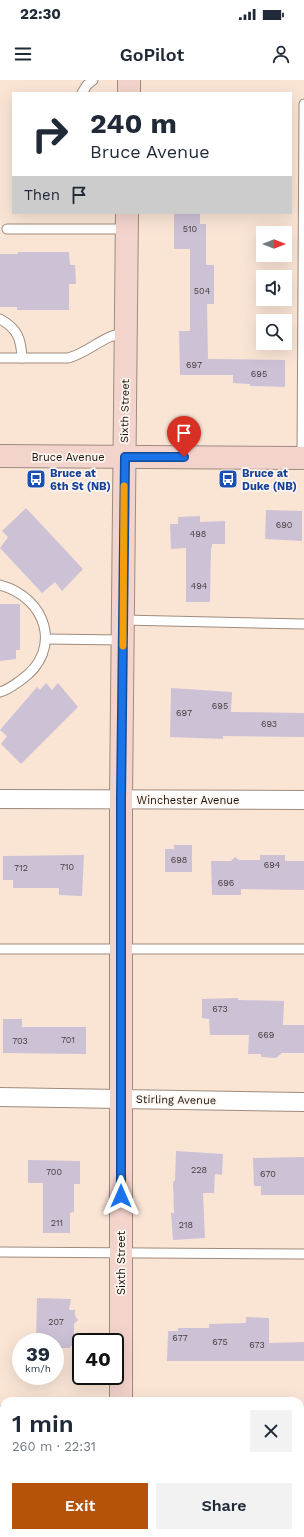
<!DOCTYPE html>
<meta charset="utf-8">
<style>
body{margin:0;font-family:"Work Sans",sans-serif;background:#f2f2f3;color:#1f2937;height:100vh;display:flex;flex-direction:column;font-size:15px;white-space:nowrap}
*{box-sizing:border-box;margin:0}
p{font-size:13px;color:#747a83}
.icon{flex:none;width:22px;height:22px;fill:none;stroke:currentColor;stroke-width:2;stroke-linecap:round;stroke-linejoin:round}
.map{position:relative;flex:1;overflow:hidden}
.sheet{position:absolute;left:0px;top:1317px;width:304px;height:140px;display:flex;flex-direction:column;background:#fff;border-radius:12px 12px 0 0;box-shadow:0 4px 16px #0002}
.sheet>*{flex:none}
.hud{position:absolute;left:12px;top:12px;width:280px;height:122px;border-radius:0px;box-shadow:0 4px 16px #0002;background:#fff;color:#1f2937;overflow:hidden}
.needle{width:26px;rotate:90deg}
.fabs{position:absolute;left:256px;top:146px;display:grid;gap:8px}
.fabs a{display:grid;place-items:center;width:36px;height:36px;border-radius:0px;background:#fff;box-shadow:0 4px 16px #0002;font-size:20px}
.speed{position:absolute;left:12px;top:1253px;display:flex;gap:8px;font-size:20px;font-weight:700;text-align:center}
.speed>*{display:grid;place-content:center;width:52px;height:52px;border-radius:50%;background:#fff;box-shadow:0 4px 16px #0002;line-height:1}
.speed small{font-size:10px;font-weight:400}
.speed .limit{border:2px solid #111;border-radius:6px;background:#fff;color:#111}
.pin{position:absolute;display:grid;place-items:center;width:34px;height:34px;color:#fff;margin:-41px -17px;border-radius:50% 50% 50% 0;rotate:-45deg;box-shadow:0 0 4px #0007}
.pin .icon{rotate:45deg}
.me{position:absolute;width:44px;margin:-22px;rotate:0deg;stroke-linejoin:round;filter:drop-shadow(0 0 3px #0008)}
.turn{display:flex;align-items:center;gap:14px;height:84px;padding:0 12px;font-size:18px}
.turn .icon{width:52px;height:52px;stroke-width:2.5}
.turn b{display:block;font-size:28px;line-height:34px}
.then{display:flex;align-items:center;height:38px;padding:0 12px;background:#0003;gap:8px;font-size:15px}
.round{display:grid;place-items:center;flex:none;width:42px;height:42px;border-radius:0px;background:#f2f2f3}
.summary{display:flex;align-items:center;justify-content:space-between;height:68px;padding:0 12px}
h1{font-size:24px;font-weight:600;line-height:30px}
.primary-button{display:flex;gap:8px;margin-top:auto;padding:8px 12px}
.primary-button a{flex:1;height:46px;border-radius:0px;background:#b45309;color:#fff;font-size:16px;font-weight:600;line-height:46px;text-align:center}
.primary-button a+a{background:#f2f2f3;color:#1f2937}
.status{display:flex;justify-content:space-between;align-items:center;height:28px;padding:0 20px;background:#fff;direction:ltr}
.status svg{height:11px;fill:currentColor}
header{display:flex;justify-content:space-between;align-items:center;height:52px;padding:0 12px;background:#fff;font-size:18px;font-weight:600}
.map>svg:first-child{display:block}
</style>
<div class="status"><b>22:30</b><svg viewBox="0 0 49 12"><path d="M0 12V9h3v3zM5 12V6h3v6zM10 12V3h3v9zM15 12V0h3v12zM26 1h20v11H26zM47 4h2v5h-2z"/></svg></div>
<header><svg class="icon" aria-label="menu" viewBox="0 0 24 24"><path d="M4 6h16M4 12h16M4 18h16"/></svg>GoPilot<svg class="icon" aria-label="person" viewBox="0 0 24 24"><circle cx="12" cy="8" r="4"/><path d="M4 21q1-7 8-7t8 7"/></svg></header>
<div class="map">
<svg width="304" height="1457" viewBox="0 0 304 1457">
<rect width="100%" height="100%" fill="#fae5d5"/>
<!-- building -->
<g fill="#cdc1d6">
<path d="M 174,133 L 200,133 L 200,144 L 206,144 L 206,185 L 214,185 L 214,224 L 207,224 L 208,279 L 285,280 L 285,307 L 250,306 L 250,304 L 233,303 L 233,295 L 180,295 L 179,251 L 190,251 L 190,169 L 174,169 Z"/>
<path d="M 18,172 L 69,172 L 70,185 L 75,185 L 76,204 L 69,204 L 69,230 L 17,230 L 17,227 L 0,227 L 0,174 L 18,174 Z"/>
<path d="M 26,428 L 83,489 L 62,511 L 55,502 L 42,513 L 0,468 L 8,457 L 2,451 Z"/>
<path d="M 266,430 L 302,431 L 302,461 L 265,459 Z"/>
<path d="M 200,436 L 200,442 L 225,441 L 225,464 L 212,464 L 212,467 L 211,468 L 210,522 L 186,522 L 186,468 L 171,469 L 170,444 L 178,444 L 178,437 Z"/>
<path d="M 0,524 L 20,524 L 20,570 L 16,570 L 16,579 L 0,581 Z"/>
<path d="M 46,603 L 52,610 L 58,603 L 78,627 L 21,684 L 1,664 L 7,656 L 0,650 L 37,607 L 40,610 Z"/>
<path d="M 171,608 L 232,612 L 231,632 L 304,633 L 304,657 L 223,656 L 223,659 L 170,657 Z"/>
<path d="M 174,765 L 192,765 L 192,792 L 165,792 L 165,769 L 174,769 Z"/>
<path d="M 84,775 L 82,816 L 59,815 L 59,808 L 13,808 L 13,800 L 3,800 L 3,776 Z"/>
<path d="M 260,775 L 285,775 L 285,781 L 304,781 L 304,810 L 241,809 L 241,815 L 212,815 L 211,781 L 231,781 L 235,777 L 239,780 L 260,780 Z"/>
<path d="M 238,918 L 238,920 L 284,921 L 283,945 L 304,945 L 304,973 L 282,973 L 276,978 L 261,977 L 261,974 L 248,974 L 249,955 L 210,955 L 209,939 L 202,938 L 202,919 Z"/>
<path d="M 3,939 L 22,939 L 22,947 L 86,947 L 86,974 L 3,973 Z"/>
<path d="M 176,1071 L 223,1074 L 222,1095 L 215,1094 L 214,1113 L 203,1113 L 205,1158 L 173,1160 L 171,1133 L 174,1133 L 173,1102 L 175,1100 Z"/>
<path d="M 304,1077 L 304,1115 L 261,1115 L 261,1106 L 254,1106 L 253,1078 Z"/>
<path d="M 28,1080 L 80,1081 L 80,1104 L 74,1104 L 74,1132 L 70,1133 L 70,1153 L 43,1153 L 43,1103 L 28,1103 Z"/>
<path d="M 37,1218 L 71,1219 L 69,1230 L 75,1230 L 75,1236 L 78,1240 L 74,1244 L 74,1266 L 70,1266 L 70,1268 L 55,1268 L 55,1262 L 36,1262 Z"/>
<path d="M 246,1237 L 269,1238 L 269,1263 L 304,1262 L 304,1281 L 167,1281 L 168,1251 L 178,1251 L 178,1248 L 209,1248 L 209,1244 L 246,1243 Z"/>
</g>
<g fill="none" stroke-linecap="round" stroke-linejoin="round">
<defs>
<g id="lane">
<path d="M 82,13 L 87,5 L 93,0"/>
<path d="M 7,149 L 127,149"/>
<path d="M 0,239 C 18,249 21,259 22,278"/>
<path d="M 0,278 L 68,278 C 89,273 104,254 126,253"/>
<path d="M 302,378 L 304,24"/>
<path d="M 0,505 C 46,517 64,570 21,600 C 15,604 8,610 0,612"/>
<path d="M 123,540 L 304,544"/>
<path d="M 46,559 L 123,560"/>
<path d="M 0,869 L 304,869"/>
<path d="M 0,1172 L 304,1174"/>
</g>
<g id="street">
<path d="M 0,719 L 304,720"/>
<path d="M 0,1017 L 304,1022"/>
<path d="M 0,1335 L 4,1336"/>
<path d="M 300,1338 L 304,1338"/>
</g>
<g id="secondary">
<path d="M 129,13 L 129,0"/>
<path d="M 0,376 L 304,378"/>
<path d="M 121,1321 L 121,719 L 127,133"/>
<path d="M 120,1457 L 120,1453"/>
</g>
</defs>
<!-- lane casing -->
<use href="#lane" stroke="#9e8b7c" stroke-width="11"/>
<!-- street casing -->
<use href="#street" stroke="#9e8b7c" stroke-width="20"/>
<!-- secondary casing -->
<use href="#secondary" stroke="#9e8b7c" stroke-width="24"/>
<!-- lane -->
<use href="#lane" stroke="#fff" stroke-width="9"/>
<!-- street -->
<use href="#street" stroke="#fff" stroke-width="18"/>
<!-- secondary -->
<use href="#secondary" stroke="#f3d4cd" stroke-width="22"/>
</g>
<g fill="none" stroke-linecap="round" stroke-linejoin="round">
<defs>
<path id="route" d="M 121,1116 L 121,719 L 125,377 L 184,377"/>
</defs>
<!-- route casing -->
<use href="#route" stroke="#114b97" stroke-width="10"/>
<!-- route -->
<use href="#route" stroke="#1a73e8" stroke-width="7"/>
<!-- slow -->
<path stroke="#f59e0b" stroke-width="7" d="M 123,566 L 124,406"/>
</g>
<!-- icons -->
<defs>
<symbol id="bus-square" viewBox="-11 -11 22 22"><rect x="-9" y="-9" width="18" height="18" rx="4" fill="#1a4fb4" stroke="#fef5ee"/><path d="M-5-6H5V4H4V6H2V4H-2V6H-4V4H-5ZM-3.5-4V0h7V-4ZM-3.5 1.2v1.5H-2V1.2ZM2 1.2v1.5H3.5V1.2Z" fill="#fff"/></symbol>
</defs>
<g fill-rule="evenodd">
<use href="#bus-square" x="25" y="388" width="22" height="22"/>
<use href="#bus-square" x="217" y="388" width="22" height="22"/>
</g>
<g text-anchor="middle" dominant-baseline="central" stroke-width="3.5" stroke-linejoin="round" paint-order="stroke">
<!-- number labels -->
<g font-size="9" fill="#453d3e">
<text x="190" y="149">510</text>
<text x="202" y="211">504</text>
<text x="194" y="285">697</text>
<text x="259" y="294">695</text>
<text x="284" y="445">690</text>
<text x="198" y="454">498</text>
<text x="199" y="506">494</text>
<text x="220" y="626">695</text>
<text x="184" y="633">697</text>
<text x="269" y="644">693</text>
<text x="179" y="780">698</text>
<text x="272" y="785">694</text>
<text x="67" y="787">710</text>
<text x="21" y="788">712</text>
<text x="226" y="803">696</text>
<text x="220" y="929">673</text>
<text x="266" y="955">669</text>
<text x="68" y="960">701</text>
<text x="20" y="961">703</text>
<text x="199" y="1090">228</text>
<text x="54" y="1092">700</text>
<text x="268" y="1094">670</text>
<text x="57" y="1143">211</text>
<text x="186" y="1145">218</text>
<text x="56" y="1242">207</text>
<text x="180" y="1258">677</text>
<text x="220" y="1262">675</text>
<text x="257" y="1265">673</text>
</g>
<!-- street labels -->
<g font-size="11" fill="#18110c" stroke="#fef5ee">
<text transform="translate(125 331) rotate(-89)">Sixth Street</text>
<text x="68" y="377">Bruce Avenue</text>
<text x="188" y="720">Winchester Avenue</text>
<text transform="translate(176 1020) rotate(1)">Stirling Avenue</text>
<text transform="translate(121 1183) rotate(-90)">Sixth Street</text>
</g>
<!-- transit labels -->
<g font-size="11" font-weight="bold" fill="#164399" stroke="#fef5ee" text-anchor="start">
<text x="50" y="393">Bruce at<tspan x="50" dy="13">6th St (NB)</tspan></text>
<text x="242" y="393">Bruce at<tspan x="242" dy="13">Duke (NB)</tspan></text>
</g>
</g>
</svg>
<div class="fabs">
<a><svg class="needle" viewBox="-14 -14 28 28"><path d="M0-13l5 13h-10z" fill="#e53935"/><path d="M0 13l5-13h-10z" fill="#747a83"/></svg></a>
<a><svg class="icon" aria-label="sound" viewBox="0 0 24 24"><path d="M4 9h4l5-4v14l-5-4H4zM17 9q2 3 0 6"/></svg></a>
<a><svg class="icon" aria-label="search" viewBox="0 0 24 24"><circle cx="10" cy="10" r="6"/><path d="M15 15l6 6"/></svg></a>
</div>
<div class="speed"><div>39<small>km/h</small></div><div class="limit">40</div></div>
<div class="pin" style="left:184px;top:377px;background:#d93025"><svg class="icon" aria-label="arrive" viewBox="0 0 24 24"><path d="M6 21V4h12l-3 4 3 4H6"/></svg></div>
<svg class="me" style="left:121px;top:1116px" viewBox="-20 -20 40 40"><path d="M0-17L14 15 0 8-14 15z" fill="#1a73e8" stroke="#fff" stroke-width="4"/></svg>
<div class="hud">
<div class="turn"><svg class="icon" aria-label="right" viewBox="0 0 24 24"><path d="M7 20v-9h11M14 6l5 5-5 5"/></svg><div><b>240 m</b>Bruce Avenue</div></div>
<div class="then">Then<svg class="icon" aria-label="arrive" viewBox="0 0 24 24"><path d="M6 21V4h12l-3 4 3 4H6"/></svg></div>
</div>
<section class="sheet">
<div class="summary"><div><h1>1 min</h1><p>260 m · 22:31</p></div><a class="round"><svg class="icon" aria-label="close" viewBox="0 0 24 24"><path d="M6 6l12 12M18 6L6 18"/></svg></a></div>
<div class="primary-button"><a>Exit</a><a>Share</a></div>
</section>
</div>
